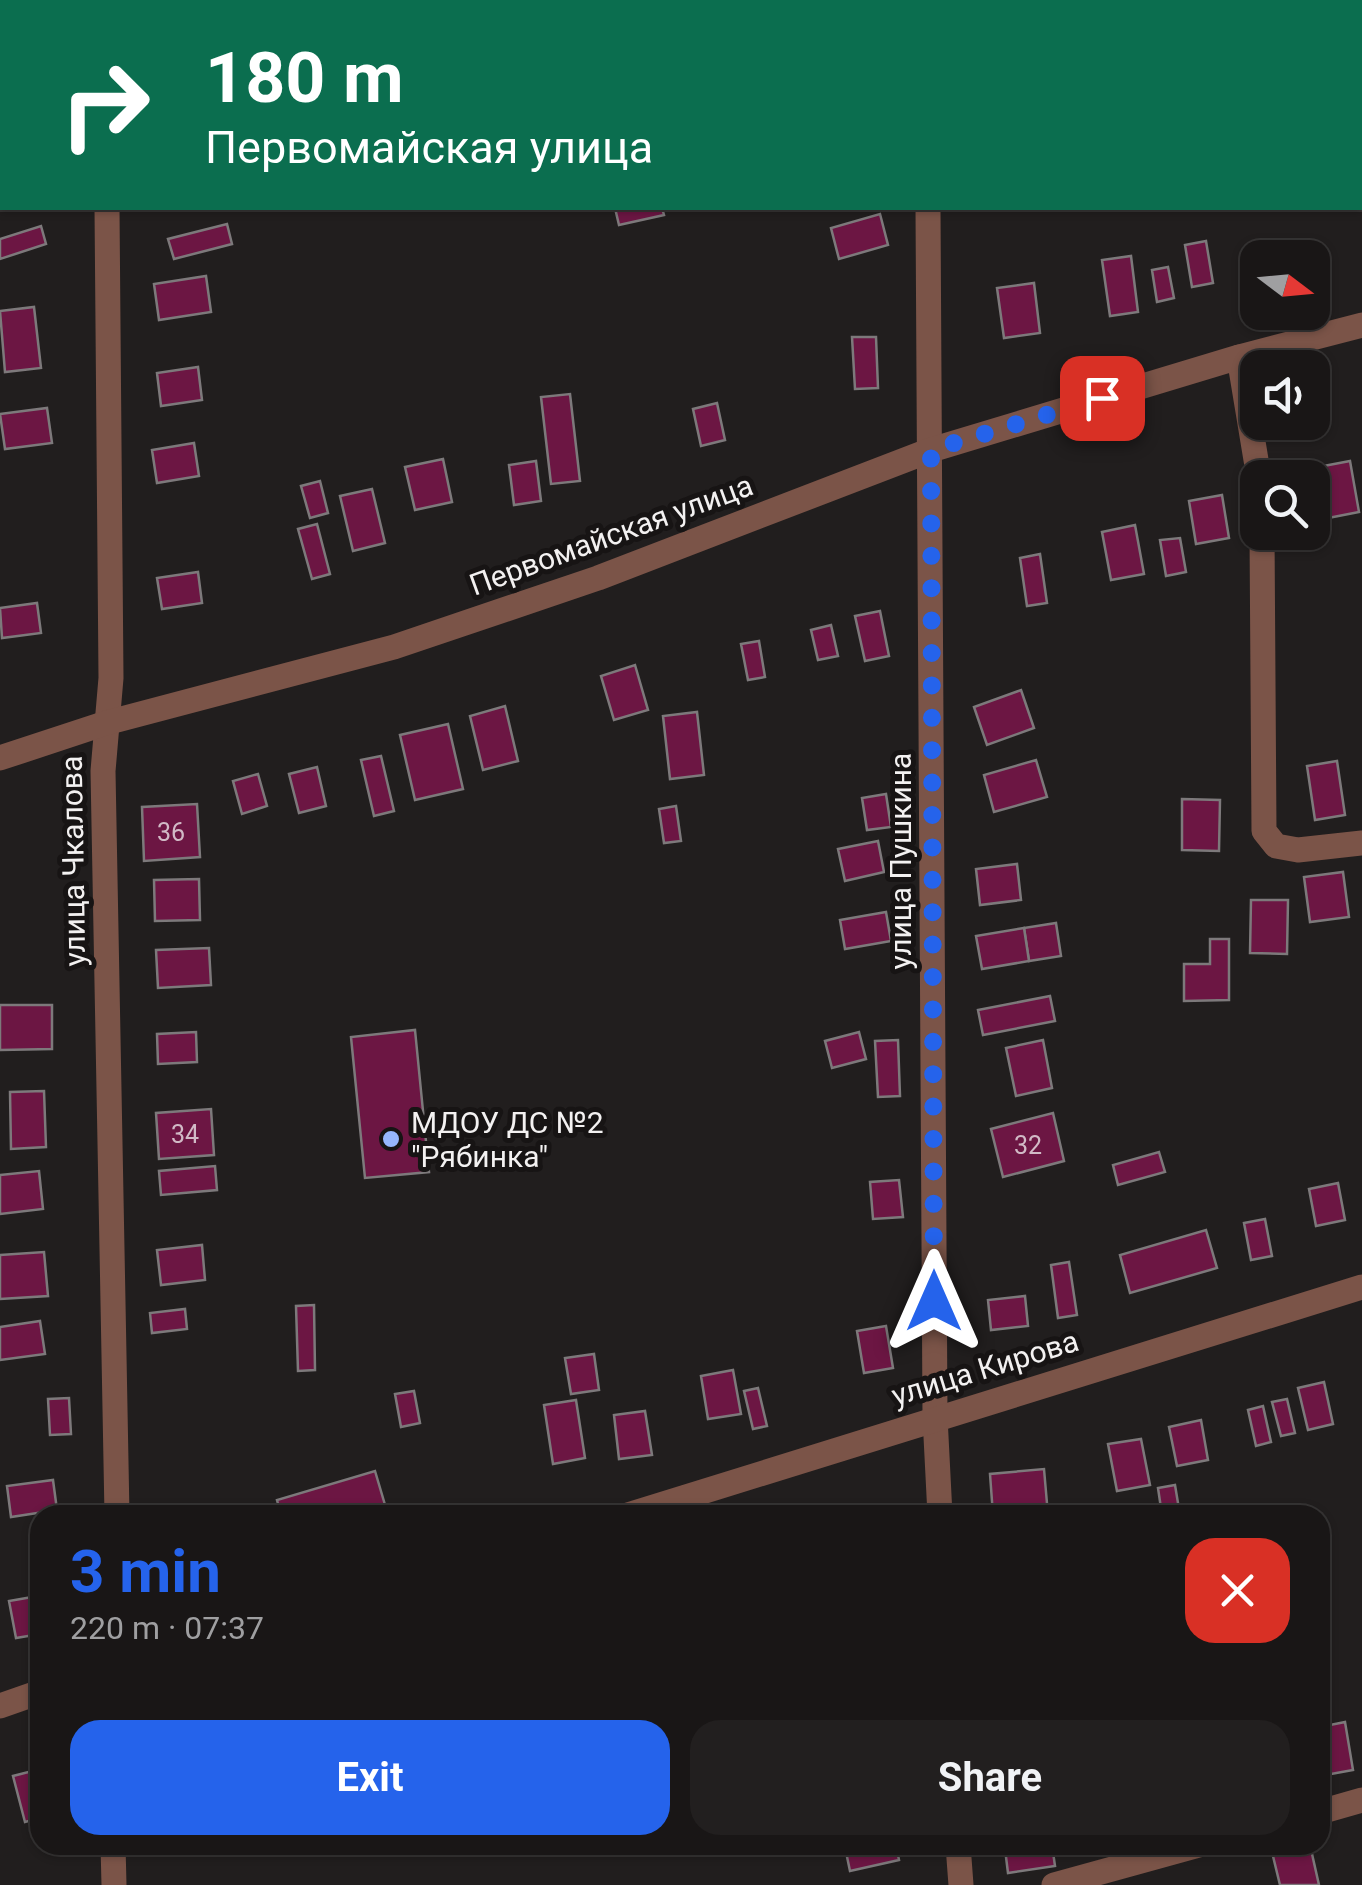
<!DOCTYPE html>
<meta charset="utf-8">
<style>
body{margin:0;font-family:Roboto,sans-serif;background:#221f1f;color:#f1f3f6;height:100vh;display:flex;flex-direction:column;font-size:38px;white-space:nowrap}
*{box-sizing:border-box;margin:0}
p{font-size:32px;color:#9f9fa1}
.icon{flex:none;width:55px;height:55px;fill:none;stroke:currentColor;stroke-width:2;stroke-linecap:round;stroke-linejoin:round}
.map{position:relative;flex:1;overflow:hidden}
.panel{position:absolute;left:30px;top:1505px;width:1300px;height:350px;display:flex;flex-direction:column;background:#191616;border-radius:30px;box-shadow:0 2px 8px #0004,0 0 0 2px #373535}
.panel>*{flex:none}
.banner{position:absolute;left:0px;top:0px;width:1362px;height:210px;box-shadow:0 2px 8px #0004,0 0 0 2px #373535;background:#0b6e4f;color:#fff;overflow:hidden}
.needle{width:65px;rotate:106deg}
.tools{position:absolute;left:1240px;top:240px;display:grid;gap:20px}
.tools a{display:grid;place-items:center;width:90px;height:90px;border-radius:20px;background:#191616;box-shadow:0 2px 8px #0004,0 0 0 2px #373535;font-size:50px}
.pin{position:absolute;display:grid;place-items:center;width:85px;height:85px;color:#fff;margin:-42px;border-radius:20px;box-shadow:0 5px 15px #0006}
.me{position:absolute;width:110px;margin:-55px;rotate:0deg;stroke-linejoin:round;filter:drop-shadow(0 0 8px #0008)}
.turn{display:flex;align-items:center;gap:35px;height:210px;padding:0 40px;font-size:45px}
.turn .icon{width:130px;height:130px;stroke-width:2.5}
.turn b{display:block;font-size:70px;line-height:85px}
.round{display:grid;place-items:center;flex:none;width:105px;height:105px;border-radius:30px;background:#221f1f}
.overview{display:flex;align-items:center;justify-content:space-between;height:170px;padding:0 40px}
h1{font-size:60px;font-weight:700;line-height:75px;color:#2563eb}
.cta{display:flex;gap:20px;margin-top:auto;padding:20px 40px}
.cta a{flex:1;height:115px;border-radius:30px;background:#2563eb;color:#fff;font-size:40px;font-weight:700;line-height:115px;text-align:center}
.cta a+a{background:#221f1f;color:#f1f3f6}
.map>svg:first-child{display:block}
</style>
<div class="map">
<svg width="1362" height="1885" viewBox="0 0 1362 1885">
<rect width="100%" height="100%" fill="#211e1e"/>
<!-- building -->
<g fill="#6c1643" stroke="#7d797b" stroke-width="2.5">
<path d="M 615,208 L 662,208 L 664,215 L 619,225 Z"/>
<path d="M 880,214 L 888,245 L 839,259 L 831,228 Z"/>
<path d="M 227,224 L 232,244 L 174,259 L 168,239 Z"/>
<path d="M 41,226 L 46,244 L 0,259 L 0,239 Z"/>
<path d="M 1206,241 L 1213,283 L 1192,287 L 1185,245 Z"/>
<path d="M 1131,256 L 1138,312 L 1110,316 L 1102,260 Z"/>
<path d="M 1168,267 L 1174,298 L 1157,302 L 1152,270 Z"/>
<path d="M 206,276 L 211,312 L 159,320 L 154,284 Z"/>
<path d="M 1034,283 L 1040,333 L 1004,338 L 997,288 Z"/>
<path d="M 34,307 L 41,368 L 5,372 L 0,311 Z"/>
<path d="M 852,337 L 876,337 L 878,388 L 855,389 Z"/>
<path d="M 198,367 L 202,400 L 161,406 L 157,373 Z"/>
<path d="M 570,394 L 580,481 L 551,484 L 541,397 Z"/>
<path d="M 717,403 L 725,440 L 701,446 L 693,409 Z"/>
<path d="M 47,408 L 52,443 L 5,449 L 0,414 Z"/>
<path d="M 194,443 L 199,476 L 157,483 L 152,450 Z"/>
<path d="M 443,459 L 452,502 L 415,510 L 405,467 Z"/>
<path d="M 536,461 L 541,501 L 514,505 L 509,465 Z"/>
<path d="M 1350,461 L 1359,512 L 1323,519 L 1313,468 Z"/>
<path d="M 320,481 L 328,513 L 310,518 L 301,486 Z"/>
<path d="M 372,489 L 385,543 L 353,551 L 340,496 Z"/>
<path d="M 1222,495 L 1229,538 L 1196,544 L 1189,501 Z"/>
<path d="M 317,524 L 330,574 L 312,579 L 298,529 Z"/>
<path d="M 1135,525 L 1144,574 L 1111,580 L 1102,532 Z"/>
<path d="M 1180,538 L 1186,572 L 1166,576 L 1160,540 Z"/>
<path d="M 1040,554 L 1047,603 L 1027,606 L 1020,558 Z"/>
<path d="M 198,572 L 202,603 L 162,609 L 157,578 Z"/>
<path d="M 37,603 L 41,633 L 2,638 L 0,608 Z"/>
<path d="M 880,611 L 889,656 L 865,661 L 855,616 Z"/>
<path d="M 831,625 L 838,656 L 818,660 L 811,630 Z"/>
<path d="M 759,641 L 765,677 L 748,680 L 741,644 Z"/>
<path d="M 635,665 L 648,710 L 614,720 L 601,676 Z"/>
<path d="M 1021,690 L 1034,728 L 987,745 L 974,707 Z"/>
<path d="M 505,706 L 518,761 L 483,770 L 470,716 Z"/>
<path d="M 697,712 L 704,775 L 670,779 L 663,716 Z"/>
<path d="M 448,724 L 463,789 L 415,800 L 400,735 Z"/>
<path d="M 381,756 L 394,811 L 374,816 L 361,760 Z"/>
<path d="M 1036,760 L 1047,797 L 994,812 L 984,775 Z"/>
<path d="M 1337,761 L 1345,815 L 1315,820 L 1307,766 Z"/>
<path d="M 317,767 L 326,806 L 299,813 L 289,774 Z"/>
<path d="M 258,774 L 267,806 L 242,814 L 233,781 Z"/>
<path d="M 886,794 L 891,827 L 867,830 L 862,798 Z"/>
<path d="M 1182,799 L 1220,800 L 1219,851 L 1182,850 Z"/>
<path d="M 197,804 L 200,857 L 144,861 L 142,807 Z"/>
<path d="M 676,806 L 681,841 L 664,843 L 659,809 Z"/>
<path d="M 878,841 L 884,872 L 845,881 L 838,849 Z"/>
<path d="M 1017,864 L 1021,900 L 980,905 L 976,869 Z"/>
<path d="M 1343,872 L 1349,917 L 1310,922 L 1304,877 Z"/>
<path d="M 199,879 L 200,920 L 155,921 L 154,880 Z"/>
<path d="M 1251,900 L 1288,900 L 1287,954 L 1250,953 Z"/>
<path d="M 886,912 L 891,941 L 845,949 L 840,920 Z"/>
<path d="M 1056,923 L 1061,956 L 1029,961 L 1024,928 Z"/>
<path d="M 1024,928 L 1029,961 L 982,969 L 976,936 Z"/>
<path d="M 1210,939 L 1229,939 L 1229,1000 L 1184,1001 L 1184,964 L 1210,964 Z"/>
<path d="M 209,948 L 211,985 L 158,988 L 156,950 Z"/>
<path d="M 1050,996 L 1055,1021 L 983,1035 L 978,1010 Z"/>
<path d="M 0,1005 L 52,1005 L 52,1049 L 0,1050 Z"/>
<path d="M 415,1030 L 429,1172 L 365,1178 L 351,1037 Z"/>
<path d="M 196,1032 L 197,1062 L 158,1064 L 157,1034 Z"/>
<path d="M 859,1032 L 866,1059 L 832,1068 L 825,1041 Z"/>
<path d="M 898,1040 L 900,1096 L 878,1097 L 875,1041 Z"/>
<path d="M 1043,1040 L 1052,1088 L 1016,1096 L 1006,1048 Z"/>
<path d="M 44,1091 L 46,1147 L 11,1149 L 10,1092 Z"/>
<path d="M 211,1109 L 214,1155 L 159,1159 L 156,1113 Z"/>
<path d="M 1053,1113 L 1064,1161 L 1003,1177 L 991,1129 Z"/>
<path d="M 1159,1152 L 1165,1172 L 1118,1185 L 1113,1165 Z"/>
<path d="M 215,1166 L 217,1190 L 161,1195 L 159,1171 Z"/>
<path d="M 39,1171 L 43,1209 L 0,1214 L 0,1175 Z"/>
<path d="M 899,1180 L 903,1217 L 873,1219 L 870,1182 Z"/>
<path d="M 1338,1183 L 1345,1220 L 1316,1226 L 1309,1189 Z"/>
<path d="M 1265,1219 L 1272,1256 L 1251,1260 L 1244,1223 Z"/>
<path d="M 1206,1230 L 1217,1268 L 1130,1293 L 1120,1255 Z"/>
<path d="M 202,1245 L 205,1280 L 161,1285 L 157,1250 Z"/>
<path d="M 44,1252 L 48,1296 L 0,1299 L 0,1255 Z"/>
<path d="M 1069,1262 L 1077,1315 L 1058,1318 L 1051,1265 Z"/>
<path d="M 1025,1296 L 1028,1326 L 991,1330 L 988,1300 Z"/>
<path d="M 314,1305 L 315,1370 L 298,1371 L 296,1306 Z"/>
<path d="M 185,1309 L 187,1329 L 152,1333 L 150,1313 Z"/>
<path d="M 40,1321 L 45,1354 L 0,1360 L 0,1327 Z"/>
<path d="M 886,1326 L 893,1368 L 864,1373 L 857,1331 Z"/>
<path d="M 594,1354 L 599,1390 L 571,1394 L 565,1358 Z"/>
<path d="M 733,1370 L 741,1414 L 708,1419 L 701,1376 Z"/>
<path d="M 1324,1382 L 1333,1424 L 1308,1430 L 1298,1388 Z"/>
<path d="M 758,1388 L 767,1426 L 753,1429 L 744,1391 Z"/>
<path d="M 414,1391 L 420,1423 L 401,1427 L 395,1394 Z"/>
<path d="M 69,1398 L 71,1434 L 50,1435 L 48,1399 Z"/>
<path d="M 1287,1399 L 1295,1433 L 1281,1436 L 1272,1402 Z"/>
<path d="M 576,1400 L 585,1458 L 553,1464 L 544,1405 Z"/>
<path d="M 1263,1406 L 1271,1442 L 1256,1446 L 1248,1410 Z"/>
<path d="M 645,1411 L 652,1455 L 619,1459 L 614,1415 Z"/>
<path d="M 1201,1420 L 1208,1460 L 1177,1466 L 1169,1427 Z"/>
<path d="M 1141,1439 L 1150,1485 L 1117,1491 L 1108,1444 Z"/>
<path d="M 1044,1469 L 1048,1515 L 993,1515 L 990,1474 Z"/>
<path d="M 375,1471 L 388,1515 L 281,1515 L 277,1500 Z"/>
<path d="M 53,1480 L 57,1510 L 11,1517 L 7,1486 Z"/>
<path d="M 1175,1485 L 1180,1515 L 1162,1515 L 1158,1488 Z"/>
<path d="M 38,1596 L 40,1634 L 16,1638 L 9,1601 Z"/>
<path d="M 1345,1722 L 1353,1770 L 1320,1776 L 1320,1727 Z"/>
<path d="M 40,1769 L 40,1818 L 25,1822 L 13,1776 Z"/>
<path d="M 875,1845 L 896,1845 L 899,1860 L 850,1871 L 846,1852 Z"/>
<path d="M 1052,1845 L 1055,1866 L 1008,1873 L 1005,1849 Z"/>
<path d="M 1310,1845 L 1319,1885 L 1280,1885 L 1272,1852 Z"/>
</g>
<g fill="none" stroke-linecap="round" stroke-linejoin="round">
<!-- minor -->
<g stroke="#7b5448" stroke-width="25">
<path d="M 105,0 L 105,2"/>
<path d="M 501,0 L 503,2"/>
<path d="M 926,0 L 926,2"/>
<path d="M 107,208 L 111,678 L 103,771 L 117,1515"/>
<path d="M 928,208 L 935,1417 L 940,1515"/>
<path d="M 1239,357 L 1259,478"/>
<path d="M 1262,532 L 1264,831 L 1276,846 L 1298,850 L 1362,843"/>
<path d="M 0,758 L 106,723 L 394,647 L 598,578 L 931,450 L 1239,357 L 1362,325"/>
<path d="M 628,1515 L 1362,1287"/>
<path d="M 0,1706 L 40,1692"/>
<path d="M 1320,1812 L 1362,1800"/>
<path d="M 113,1845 L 114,1885"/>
<path d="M 958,1845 L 961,1885"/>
<path d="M 1054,1885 L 1199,1845"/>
</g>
</g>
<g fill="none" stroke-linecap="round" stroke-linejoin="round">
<!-- route -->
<path stroke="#2563eb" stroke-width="18" stroke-dasharray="0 32.4" d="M 934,1301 L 931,450 L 1102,398"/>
</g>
<!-- markers -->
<circle fill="#96b6fd" stroke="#171414" stroke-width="4" cx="391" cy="1139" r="10"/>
<g text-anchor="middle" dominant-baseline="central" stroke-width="10" stroke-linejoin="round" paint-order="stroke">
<!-- number labels -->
<g font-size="25" fill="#d1bac6">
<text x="171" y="832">36</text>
<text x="185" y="1134">34</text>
<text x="1028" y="1145">32</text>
</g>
<!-- street labels -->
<g font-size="30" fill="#f3f1f1" stroke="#171414">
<text transform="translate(611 535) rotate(-20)">Первомайская улица</text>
<text transform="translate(73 861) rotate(-91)">улица Чкалова</text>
<text transform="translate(900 861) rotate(-90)">улица Пушкина</text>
<text transform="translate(985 1368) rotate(-17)">улица Кирова</text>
</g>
<!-- poi labels -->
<g font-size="30" fill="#f3f1f1" stroke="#171414" text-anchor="start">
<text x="411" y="1122">МДОУ ДС №2<tspan x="411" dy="34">"Рябинка"</tspan></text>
</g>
</g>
</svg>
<div class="tools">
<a><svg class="needle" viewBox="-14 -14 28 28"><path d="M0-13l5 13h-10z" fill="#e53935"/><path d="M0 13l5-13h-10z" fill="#9f9fa1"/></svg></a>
<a><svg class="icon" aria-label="sound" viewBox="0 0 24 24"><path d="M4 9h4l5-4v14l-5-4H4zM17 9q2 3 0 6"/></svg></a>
<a><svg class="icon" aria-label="search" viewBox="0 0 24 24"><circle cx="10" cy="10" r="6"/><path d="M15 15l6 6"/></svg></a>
</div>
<div class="pin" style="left:1102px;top:398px;background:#d93025"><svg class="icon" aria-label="arrive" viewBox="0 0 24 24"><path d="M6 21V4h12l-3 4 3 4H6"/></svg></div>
<svg class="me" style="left:934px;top:1301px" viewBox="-20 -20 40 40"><path d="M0-17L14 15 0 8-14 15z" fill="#2563eb" stroke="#fff" stroke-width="4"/></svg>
<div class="banner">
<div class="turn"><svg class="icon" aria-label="right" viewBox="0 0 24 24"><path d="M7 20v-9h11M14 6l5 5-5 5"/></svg><div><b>180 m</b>Первомайская улица</div></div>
</div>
<section class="panel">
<div class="overview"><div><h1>3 min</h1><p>220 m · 07:37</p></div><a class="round" style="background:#d93025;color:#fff"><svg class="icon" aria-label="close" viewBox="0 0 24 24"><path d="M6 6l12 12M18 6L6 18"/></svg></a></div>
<div class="cta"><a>Exit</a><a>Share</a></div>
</section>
</div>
